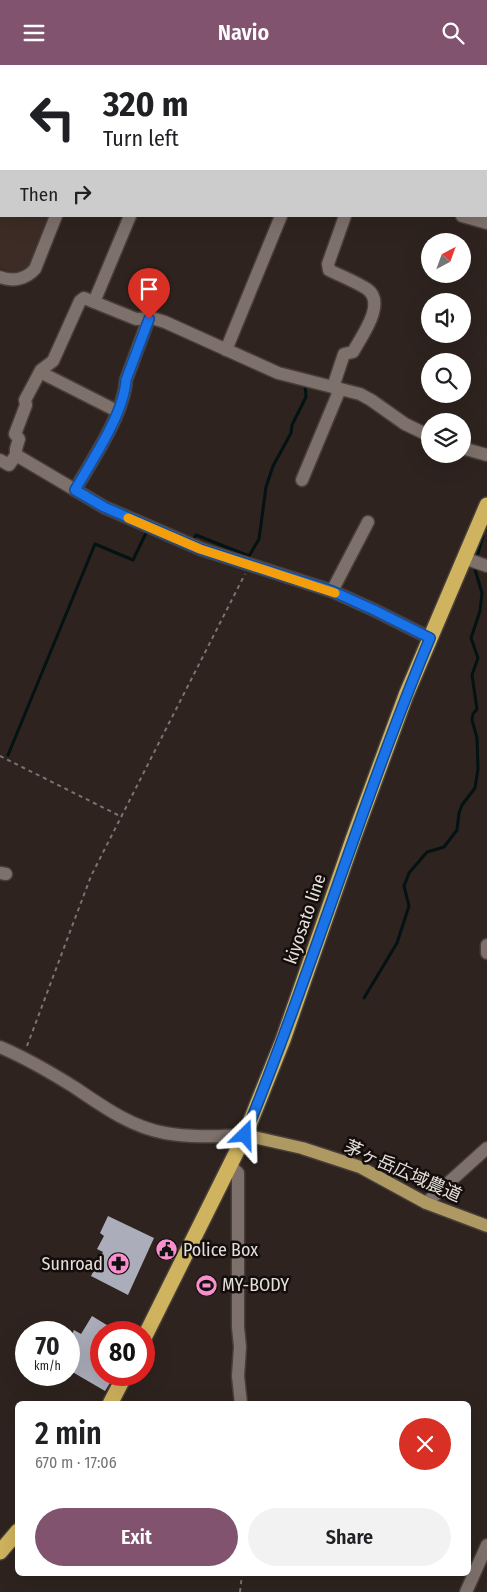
<!DOCTYPE html>
<meta charset="utf-8">
<style>
body{margin:0;font-family:"Fira Sans Condensed","Noto Sans JP",sans-serif;background:#f2f2f2;color:#202124;height:100vh;display:flex;flex-direction:column;font-size:19px;white-space:nowrap}
*{box-sizing:border-box;margin:0}
p{font-size:16px;color:#757577}
.icon{flex:none;width:28px;height:28px;fill:none;stroke:currentColor;stroke-width:2;stroke-linecap:round;stroke-linejoin:round}
.map{position:relative;flex:1;overflow:hidden}
.sheet{position:absolute;left:15px;top:1336px;width:456px;height:175px;display:flex;flex-direction:column;background:#fff;border-radius:8px;box-shadow:0 5px 20px #0002}
.sheet>*{flex:none}
.top-card{position:absolute;left:0px;top:0px;width:488px;height:152px;box-shadow:0 5px 20px #0002;background:#fff;color:#202124;overflow:hidden}
.needle{width:32px;rotate:41deg}
.tools{position:absolute;left:421px;top:168px;display:grid;gap:10px}
.tools a{display:grid;place-items:center;width:50px;height:50px;border-radius:50%;background:#fff;box-shadow:0 5px 20px #0002;font-size:25px}
.speed{position:absolute;left:15px;top:1256px;display:flex;gap:10px;font-size:25px;font-weight:700;text-align:center}
.speed>*{display:grid;place-content:center;width:65px;height:65px;border-radius:50%;background:#fff;box-shadow:0 5px 20px #0002;line-height:1}
.speed small{font-size:12px;font-weight:400}
.speed .limit{border:8px solid #d22;background:#fff;color:#111}
.pin{position:absolute;display:grid;place-items:center;width:42px;height:42px;color:#fff;margin:-51px -21px;border-radius:50% 50% 50% 0;rotate:-45deg;box-shadow:0 0 5px #0007}
.pin .icon{rotate:45deg}
.me{position:absolute;width:55px;margin:-28px;rotate:22deg;stroke-linejoin:round;filter:drop-shadow(0 0 4px #0008)}
.turn{display:flex;align-items:center;gap:18px;height:105px;padding:0 20px;font-size:22px}
.turn .icon{width:65px;height:65px;stroke-width:2.5}
.turn b{display:block;font-size:35px;line-height:42px}
.then{display:flex;align-items:center;height:48px;padding:0 20px;background:#0003;gap:10px;font-size:19px}
.round{display:grid;place-items:center;flex:none;width:52px;height:52px;border-radius:26px;background:#f2f2f2}
.headline{display:flex;align-items:center;justify-content:space-between;height:85px;padding:0 20px}
h1{font-size:30px;font-weight:600;line-height:38px}
.button{display:flex;gap:10px;margin-top:auto;padding:10px 20px}
.button a{flex:1;height:58px;border-radius:30px;background:#81536f;color:#fff;font-size:20px;font-weight:600;line-height:58px;text-align:center}
.button a+a{background:#f2f2f2;color:#202124}
header{display:flex;justify-content:space-between;align-items:center;height:65px;padding:0 20px;background:#81536f;color:#fff;font-size:22px;font-weight:600}
.map>svg:first-child{display:block}
</style>
<header><svg class="icon" aria-label="menu" viewBox="0 0 24 24"><path d="M4 6h16M4 12h16M4 18h16"/></svg>Navio<svg class="icon" aria-label="search" viewBox="0 0 24 24"><circle cx="10" cy="10" r="6"/><path d="M15 15l6 6"/></svg></header>
<div class="map">
<svg width="487" height="1527" viewBox="0 0 487 1527">
<rect width="100%" height="100%" fill="#2e231f"/>
<!-- built -->
<path fill="#3c2c25" d="M 0,0 L 111,0 L 1,1 L 1,151 L 49,151 L 29,201 L 20,206 L 11,207 L 0,203 Z"/>
<g fill="none" stroke-linecap="round" stroke-linejoin="round">
<!-- stream -->
<g stroke="#031212" stroke-width="3">
<path d="M 192,477 L 196,470 L 249,491 L 259,474 L 266,422 L 273,401 L 291,368 L 292,360 L 306,332 L 305,319"/>
<path d="M 476,495 L 483,471"/>
<path d="M 8,690 L 95,479 L 133,495 L 147,466 L 149,467"/>
<path d="M 364,933 L 397,878 L 409,841 L 404,821 L 409,808 L 427,787 L 444,782 L 457,765 L 459,748 L 462,740 L 475,723 L 478,704 L 477,673 L 472,655 L 473,649 L 477,644 L 472,610 L 478,593 L 471,573 L 480,546 L 482,528 L 474,501"/>
</g>
</g>
<!-- building -->
<g fill="#abadba">
<path d="M 108,1151 L 154,1173 L 128,1230 L 91,1211 L 103,1187 L 97,1184 L 104,1171 L 100,1168 Z"/>
<path d="M 162,1176 L 178,1184 L 172,1195 L 156,1187 Z"/>
<path d="M 92,1251 L 120,1268 L 101,1268 L 101,1310 L 115,1310 L 105,1326 L 69,1305 L 69,1275 L 74,1265 L 81,1269 Z"/>
</g>
<g fill="none" stroke-linecap="round" stroke-linejoin="round">
<defs>
<g id="minor">
<path d="M 116,1 L 116,0"/>
<path d="M 190,1 L 191,0"/>
<path d="M 406,1 L 407,0"/>
<path d="M 462,151 L 487,158"/>
<path d="M 0,212 C 13,217 26,214 35,204 L 56,151"/>
<path d="M 94,237 L 130,151"/>
<path d="M 226,285 L 281,151"/>
<path d="M 40,307 L 117,346"/>
<path d="M 333,322 L 344,289 L 353,287 C 361,272 387,238 367,224 C 356,217 341,211 329,205 L 328,199 L 345,151"/>
<path d="M 462,383 L 487,390"/>
<path d="M 16,390 L 16,384 L 19,374 L 15,369 L 26,340 L 25,335 L 41,305 L 53,296 L 80,236 L 84,233 L 136,254 L 152,253 L 165,257 L 278,308 L 360,329 L 371,335 L 405,359 L 430,371"/>
<path d="M 0,395 L 9,400 L 16,390 L 104,442 L 148,461 L 201,484 L 332,526 L 374,545 L 430,573"/>
<path d="M 302,415 L 340,324"/>
<path d="M 75,425 C 92,395 124,349 126,315 L 149,253"/>
<path d="M 464,493 L 487,501"/>
<path d="M 332,526 L 368,457"/>
<path d="M 0,808 L 6,809"/>
<path d="M 487,880 L 487,888"/>
<path d="M 0,982 C 26,993 50,1007 74,1022 C 102,1041 131,1062 165,1068 C 192,1073 219,1071 245,1070"/>
<path d="M 230,1100 L 238,1108 L 238,1262 L 240,1282 L 238,1311 L 241,1339"/>
<path d="M 426,1138 L 487,1083"/>
<path d="M 466,1527 L 487,1480"/>
</g>
<path id="major" d="M 245,1070 L 302,1083 L 360,1102 L 426,1138 L 487,1161"/>
<g id="highway">
<path d="M 144,1273 L 245,1070 L 283,975 L 353,774 L 406,630 L 487,440"/>
<path d="M 110,1339 L 125,1310"/>
<path d="M 0,1487 L 18,1466"/>
</g>
</defs>
<!-- minor casing -->
<use href="#minor" stroke="#473e3a" stroke-width="15"/>
<!-- major casing -->
<use href="#major" stroke="#473e3a" stroke-width="15"/>
<!-- highway casing -->
<use href="#highway" stroke="#473e3a" stroke-width="18"/>
<!-- path -->
<g stroke="#7d7370" stroke-width="2" stroke-dasharray="4 4" stroke-linecap="butt">
<path d="M 0,691 L 122,752"/>
<path d="M 27,981 L 91,811 L 245,509"/>
<path d="M 240,1527 L 242,1509"/>
</g>
<!-- minor -->
<use href="#minor" stroke="#7e716b" stroke-width="12"/>
<!-- major -->
<use href="#major" stroke="#af9963" stroke-width="12"/>
<!-- highway -->
<use href="#highway" stroke="#cfb35e" stroke-width="15"/>
</g>
<g fill="none" stroke-linecap="round" stroke-linejoin="round">
<defs>
<path id="route" d="M 149,254 L 126,315 C 124,349 92,395 75,425 L 104,442 L 200,484 L 332,526 L 374,545 L 430,573 C 362,736 312,906 245,1070"/>
</defs>
<!-- route casing -->
<use href="#route" stroke="#114b97" stroke-width="12"/>
<!-- route -->
<use href="#route" stroke="#1a73e8" stroke-width="9"/>
<!-- slow -->
<path stroke="#f59e0b" stroke-width="9" d="M 128,453 L 200,484 L 335,528"/>
</g>
<!-- icons -->
<defs>
<symbol id="civic-disc" viewBox="-11 -11 22 22"><circle r="9.5" fill="#f890cb" stroke="#130e0c"/><path d="M-.6-6.5H3V-4.5H.6V-3L4-1V1h2V6H-6V1h2V-1L-.6-3ZM-1.2 2.5V6h2.4V2.5Z" fill="#111"/></symbol>
<symbol id="pharmacy-disc" viewBox="-11 -11 22 22"><circle r="9.5" fill="#f890cb" stroke="#130e0c"/><path d="M-2-6h4v4h4v4h-4v4h-4v-4h-4v-4h4Z" fill="#111"/></symbol>
<symbol id="stadium-disc" viewBox="-11 -11 22 22"><circle r="9.5" fill="#f890cb" stroke="#130e0c"/><path d="M0-5a6.5 5 0 1 0 0 10a6.5 5 0 1 0 0-10ZM-3.5-1.8h7v3.6h-7Z" fill="#111"/></symbol>
</defs>
<g fill-rule="evenodd">
<use href="#civic-disc" x="154" y="1172" width="25" height="25"/>
<use href="#pharmacy-disc" x="106" y="1186" width="25" height="25"/>
<use href="#stadium-disc" x="194" y="1208" width="25" height="25"/>
</g>
<g text-anchor="middle" dominant-baseline="central" stroke-width="5" stroke-linejoin="round" paint-order="stroke">
<!-- street labels -->
<g font-size="18" fill="#e4ddda" stroke="#130e0c">
<text transform="translate(305 854) rotate(-71)">kiyosato line</text>
<text transform="translate(403 1106) rotate(24)">茅ヶ岳広域農道</text>
</g>
<!-- poi labels -->
<g font-size="18" fill="#e4ddda" stroke="#130e0c" text-anchor="start">
<text x="183" y="1185">Police Box</text>
<text x="103" y="1199" text-anchor="end">Sunroad</text>
<text x="222" y="1220">MY-BODY</text>
</g>
</g>
</svg>
<div class="tools">
<a><svg class="needle" viewBox="-14 -14 28 28"><path d="M0-13l5 13h-10z" fill="#e53935"/><path d="M0 13l5-13h-10z" fill="#757577"/></svg></a>
<a><svg class="icon" aria-label="sound" viewBox="0 0 24 24"><path d="M4 9h4l5-4v14l-5-4H4zM17 9q2 3 0 6"/></svg></a>
<a><svg class="icon" aria-label="search" viewBox="0 0 24 24"><circle cx="10" cy="10" r="6"/><path d="M15 15l6 6"/></svg></a>
<a><svg class="icon" aria-label="layers" viewBox="0 0 24 24"><path d="M12 4l9 5-9 5-9-5zM3 14l9 5 9-5"/></svg></a>
</div>
<div class="speed"><div>70<small>km/h</small></div><div class="limit">80</div></div>
<div class="pin" style="left:149px;top:254px;background:#d93025"><svg class="icon" aria-label="arrive" viewBox="0 0 24 24"><path d="M6 21V4h12l-3 4 3 4H6"/></svg></div>
<svg class="me" style="left:245px;top:1070px" viewBox="-20 -20 40 40"><path d="M0-17L14 15 0 8-14 15z" fill="#1a73e8" stroke="#fff" stroke-width="4"/></svg>
<div class="top-card">
<div class="turn"><svg class="icon" aria-label="left" viewBox="0 0 24 24"><path d="M17 20v-9H6M10 6l-5 5 5 5"/></svg><div><b>320 m</b>Turn left</div></div>
<div class="then">Then<svg class="icon" aria-label="right" viewBox="0 0 24 24"><path d="M7 20v-9h11M14 6l5 5-5 5"/></svg></div>
</div>
<section class="sheet">
<div class="headline"><div><h1>2 min</h1><p>670 m · 17:06</p></div><a class="round" style="background:#d93025;color:#fff"><svg class="icon" aria-label="close" viewBox="0 0 24 24"><path d="M6 6l12 12M18 6L6 18"/></svg></a></div>
<div class="button"><a>Exit</a><a>Share</a></div>
</section>
</div>
